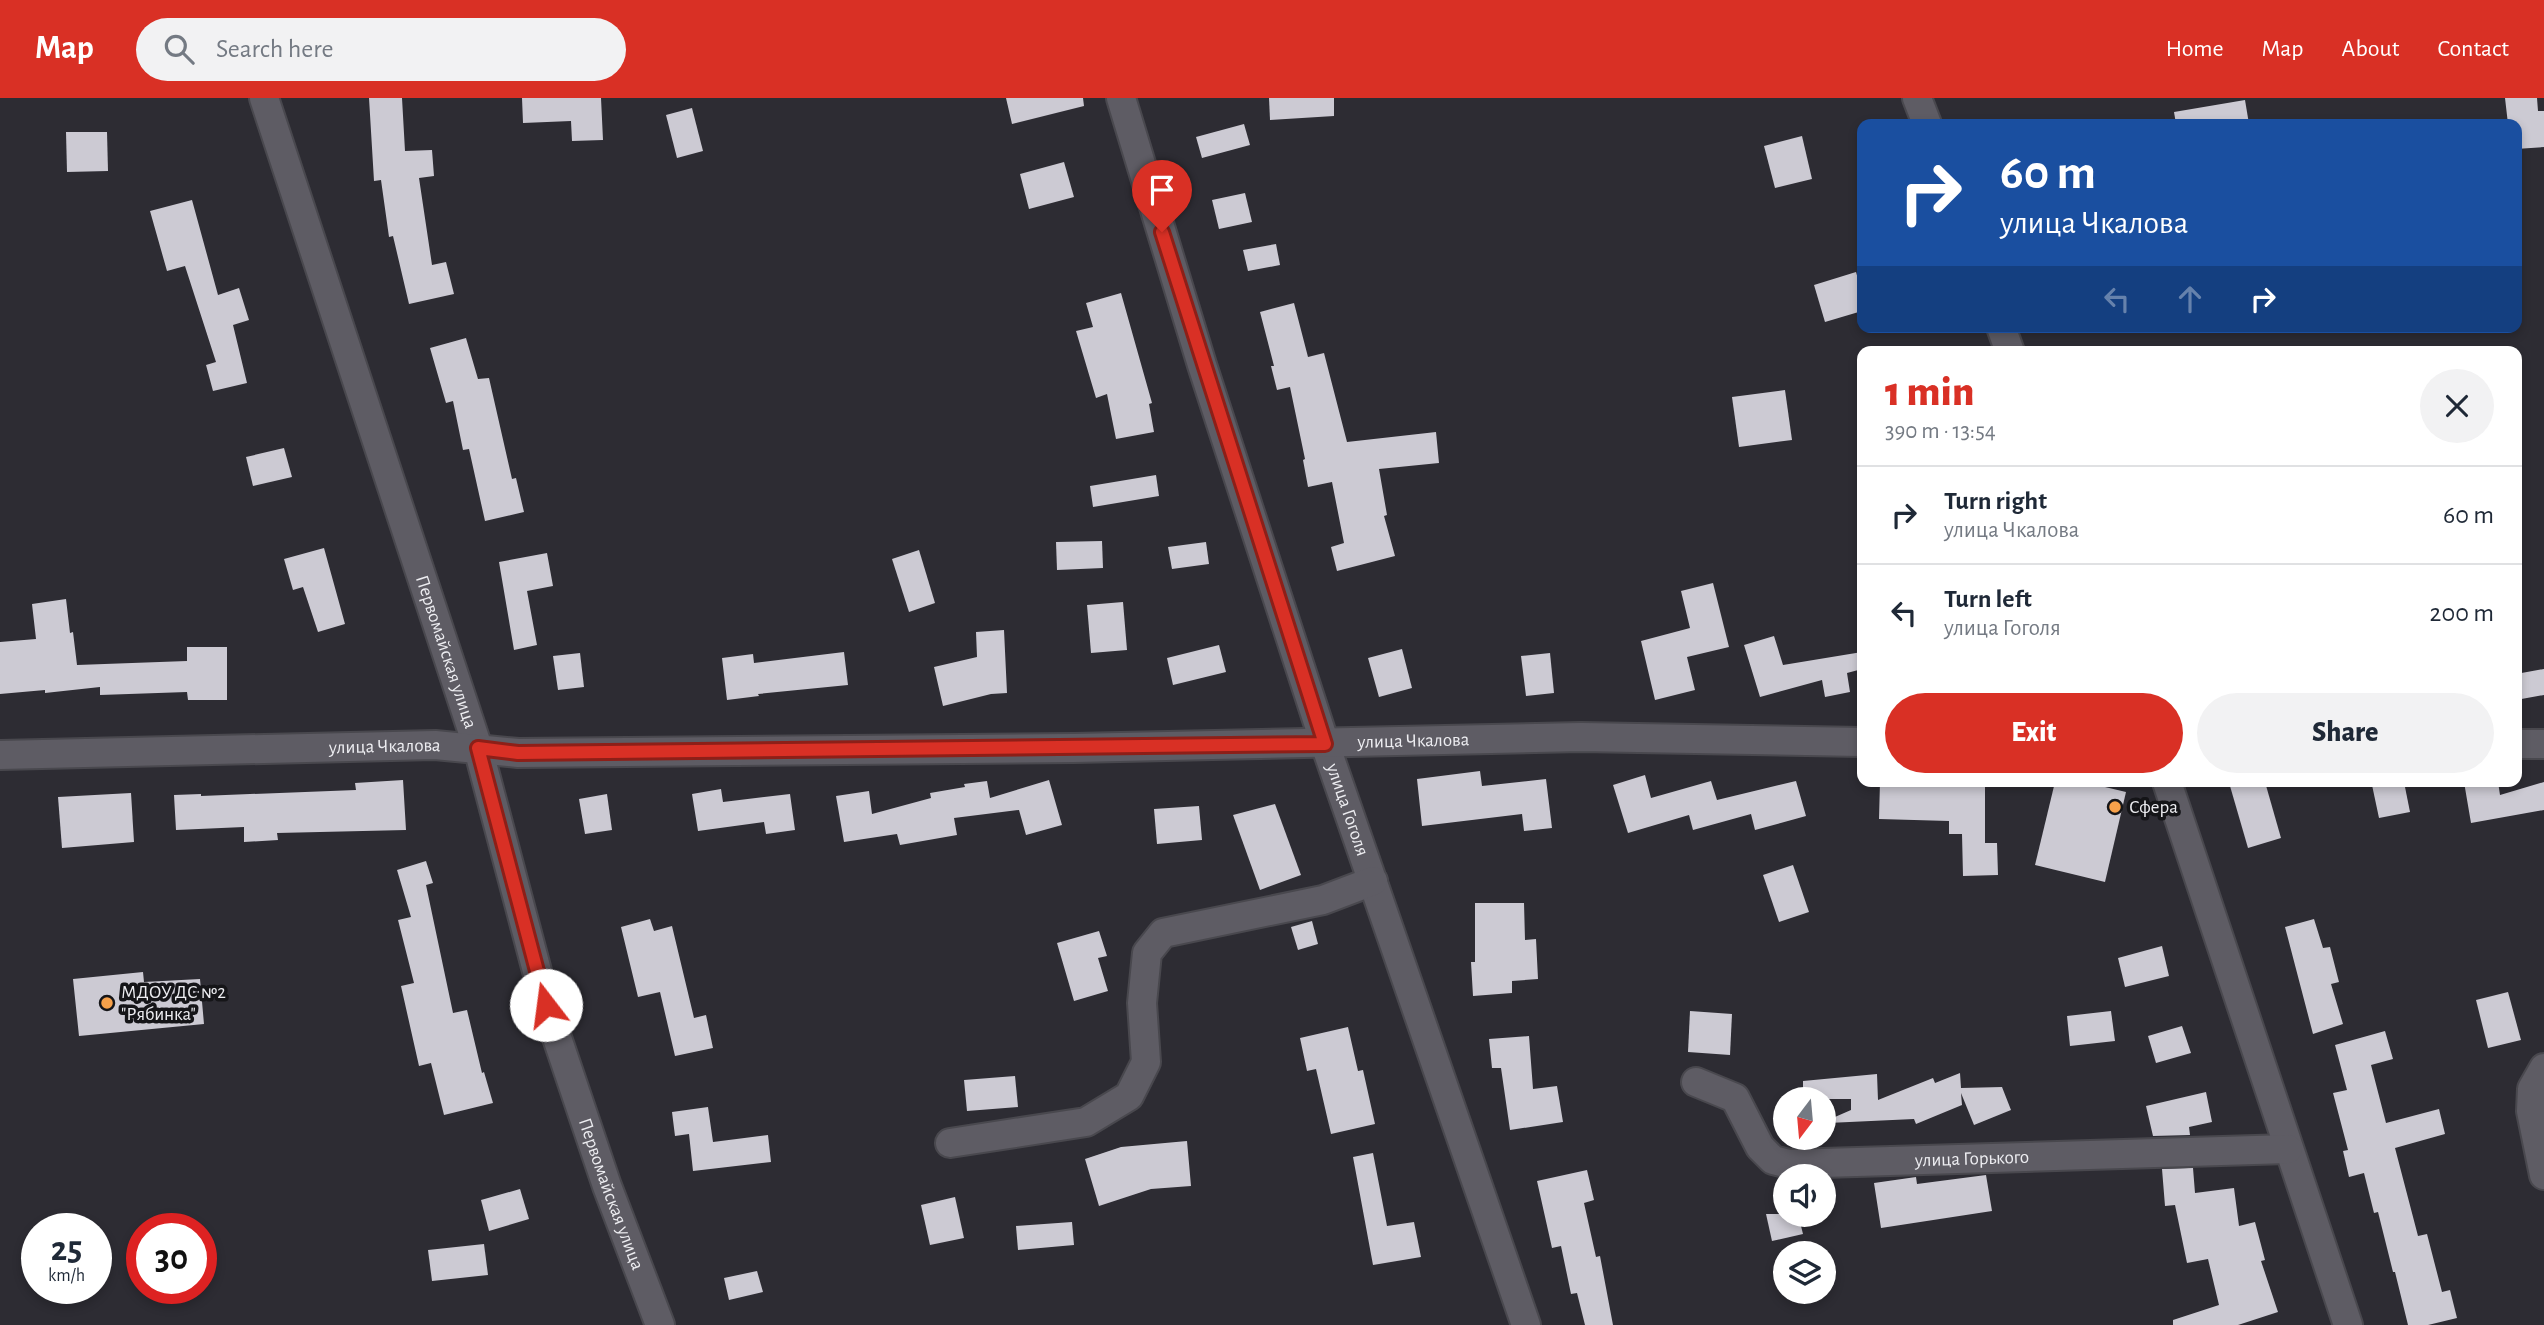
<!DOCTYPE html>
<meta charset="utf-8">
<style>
body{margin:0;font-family:"Alegreya Sans",sans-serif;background:#f2f2f3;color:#1f2937;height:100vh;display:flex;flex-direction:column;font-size:26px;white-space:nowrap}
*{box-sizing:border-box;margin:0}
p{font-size:23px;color:#747a83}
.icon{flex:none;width:38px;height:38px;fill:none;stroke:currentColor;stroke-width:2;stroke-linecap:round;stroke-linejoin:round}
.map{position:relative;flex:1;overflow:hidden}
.panel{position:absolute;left:1857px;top:248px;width:665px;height:441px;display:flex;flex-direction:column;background:#fff;border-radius:14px;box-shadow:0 4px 10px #0003}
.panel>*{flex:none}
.top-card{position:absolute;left:1857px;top:21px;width:665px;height:214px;border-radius:14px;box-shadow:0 4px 10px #0003;background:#1a4fa0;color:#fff;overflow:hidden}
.needle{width:46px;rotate:196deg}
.controls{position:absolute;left:1773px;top:989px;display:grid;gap:14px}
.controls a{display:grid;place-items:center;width:63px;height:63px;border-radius:50%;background:#fff;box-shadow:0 4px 10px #0003;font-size:35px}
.speed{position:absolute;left:21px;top:1115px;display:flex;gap:14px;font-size:35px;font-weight:700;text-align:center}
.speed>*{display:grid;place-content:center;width:91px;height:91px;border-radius:50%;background:#fff;box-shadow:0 4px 10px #0003;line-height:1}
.speed small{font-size:18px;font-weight:400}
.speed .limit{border:10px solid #d22;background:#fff;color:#111}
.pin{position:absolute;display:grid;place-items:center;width:60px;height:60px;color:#fff;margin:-72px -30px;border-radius:50% 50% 50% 0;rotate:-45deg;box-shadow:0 0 7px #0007}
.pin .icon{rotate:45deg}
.me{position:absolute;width:77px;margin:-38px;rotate:345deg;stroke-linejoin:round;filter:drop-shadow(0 0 5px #0008)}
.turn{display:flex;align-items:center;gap:24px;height:147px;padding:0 28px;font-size:32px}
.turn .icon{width:91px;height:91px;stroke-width:2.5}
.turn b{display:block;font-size:49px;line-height:60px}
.lanes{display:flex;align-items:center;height:66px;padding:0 28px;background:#0003;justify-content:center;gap:35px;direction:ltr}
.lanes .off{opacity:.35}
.round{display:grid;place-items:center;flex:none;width:74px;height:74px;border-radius:37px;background:#f2f2f3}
.overview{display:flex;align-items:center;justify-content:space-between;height:119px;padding:0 28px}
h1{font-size:42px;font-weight:800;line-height:52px;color:#d93025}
.button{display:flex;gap:14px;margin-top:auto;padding:14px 28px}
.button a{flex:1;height:80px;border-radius:42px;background:#d93025;color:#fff;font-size:28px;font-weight:800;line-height:80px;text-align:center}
.button a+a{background:#f2f2f3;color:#1f2937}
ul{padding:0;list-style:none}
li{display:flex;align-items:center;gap:21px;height:98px;padding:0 28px;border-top:2px solid #e0e1e3}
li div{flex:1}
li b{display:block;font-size:26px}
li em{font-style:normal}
header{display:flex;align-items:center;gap:42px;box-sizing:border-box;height:98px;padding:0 35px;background:#d93025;color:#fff}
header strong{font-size:33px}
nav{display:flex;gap:38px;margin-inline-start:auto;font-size:24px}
.search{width:490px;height:63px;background:#f2f2f3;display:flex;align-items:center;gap:18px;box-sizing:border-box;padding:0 24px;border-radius:38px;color:#747a83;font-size:26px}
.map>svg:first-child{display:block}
</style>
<header>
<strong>Map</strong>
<div class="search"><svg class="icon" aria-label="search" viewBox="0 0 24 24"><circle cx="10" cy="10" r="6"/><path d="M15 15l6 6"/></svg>Search here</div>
<nav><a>Home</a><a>Map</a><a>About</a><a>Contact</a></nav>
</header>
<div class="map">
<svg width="2544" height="1227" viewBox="0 0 2544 1227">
<rect width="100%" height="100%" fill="#2d2c33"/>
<!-- building -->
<g fill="#cccad3">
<path d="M 369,0 L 402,0 L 405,53 L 432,52 L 434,78 L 419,80 L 432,167 L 446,164 L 454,196 L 409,206 L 393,138 L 389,139 L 381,82 L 374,83 Z"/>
<path d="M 522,0 L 601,0 L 603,42 L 572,43 L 571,23 L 523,25 Z"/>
<path d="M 1006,0 L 1083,0 L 1084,8 L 1012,26 Z"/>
<path d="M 1269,0 L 1334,0 L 1334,18 L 1270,22 Z"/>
<path d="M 2505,0 L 2537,0 L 2538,13 L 2544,13 L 2544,49 L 2516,51 L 2516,26 L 2508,26 Z"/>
<path d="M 2245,2 L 2249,26 L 2176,26 L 2174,14 Z"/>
<path d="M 692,10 L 703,53 L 677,60 L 666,17 Z"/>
<path d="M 1244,26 L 1250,47 L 1202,60 L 1196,39 Z"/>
<path d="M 66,34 L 107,34 L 108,73 L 67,74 Z"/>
<path d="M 1802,38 L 1812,81 L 1775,90 L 1764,48 Z"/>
<path d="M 1064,64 L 1074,99 L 1029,111 L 1020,76 Z"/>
<path d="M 1245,95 L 1252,124 L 1219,131 L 1212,102 Z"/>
<path d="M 192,102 L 218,197 L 239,190 L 249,222 L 233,227 L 247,285 L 213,293 L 206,267 L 216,264 L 185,168 L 167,173 L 150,113 Z"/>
<path d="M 1276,146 L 1280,167 L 1248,173 L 1243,152 Z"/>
<path d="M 1856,174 L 1862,195 L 1862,213 L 1825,224 L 1814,187 Z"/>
<path d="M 1121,195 L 1152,305 L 1149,306 L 1154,334 L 1116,341 L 1107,296 L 1096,300 L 1076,233 L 1093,229 L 1086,205 Z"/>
<path d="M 1294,205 L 1308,259 L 1324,255 L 1347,344 L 1436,334 L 1439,365 L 1379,371 L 1387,417 L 1384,418 L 1395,458 L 1337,473 L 1331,449 L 1344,445 L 1332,384 L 1308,389 L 1303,362 L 1305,361 L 1290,289 L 1277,292 L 1271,268 L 1274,268 L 1260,214 Z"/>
<path d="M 466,240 L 478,281 L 489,280 L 512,381 L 516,380 L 524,414 L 485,423 L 469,351 L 463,352 L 453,303 L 446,305 L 430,250 Z"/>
<path d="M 1785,292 L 1792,342 L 1739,349 L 1732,299 Z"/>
<path d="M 284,350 L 292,379 L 253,388 L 246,359 Z"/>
<path d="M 1156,377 L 1159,398 L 1093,409 L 1090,388 Z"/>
<path d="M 1102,443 L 1103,470 L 1057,472 L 1056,444 Z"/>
<path d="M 1206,444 L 1209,466 L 1172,471 L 1168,449 Z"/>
<path d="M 324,450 L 345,526 L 318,534 L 303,489 L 293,492 L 284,461 Z"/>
<path d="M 919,452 L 935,505 L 909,514 L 892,461 Z"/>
<path d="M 547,455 L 553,488 L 527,493 L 537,547 L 514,552 L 499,464 Z"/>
<path d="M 1713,485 L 1729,549 L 1687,559 L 1695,592 L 1655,602 L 1641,543 L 1690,530 L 1681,493 Z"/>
<path d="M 66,501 L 70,535 L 73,534 L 77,567 L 187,563 L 187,549 L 227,549 L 227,602 L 188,602 L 187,594 L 100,597 L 100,589 L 45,595 L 45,592 L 0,596 L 0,544 L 36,541 L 32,506 Z"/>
<path d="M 1123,504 L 1127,552 L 1091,555 L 1087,507 Z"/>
<path d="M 1004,532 L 1007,595 L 991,596 L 943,608 L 934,569 L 977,559 L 976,534 Z"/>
<path d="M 1774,538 L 1783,567 L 1862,554 L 1862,571 L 1847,575 L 1850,594 L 1825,599 L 1822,582 L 1760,599 L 1744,547 Z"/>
<path d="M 1219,547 L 1226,574 L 1173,587 L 1167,560 Z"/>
<path d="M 1402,551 L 1412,590 L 1379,599 L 1368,560 Z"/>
<path d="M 844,554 L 848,587 L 758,596 L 759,598 L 727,602 L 722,560 L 753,556 L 754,565 Z"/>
<path d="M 580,555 L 584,589 L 558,592 L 553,558 Z"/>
<path d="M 1550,555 L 1554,595 L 1526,598 L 1521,558 Z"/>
<path d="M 2544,571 L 2544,597 L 2516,602 L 2516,576 Z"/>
<path d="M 1480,673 L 1482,688 L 1546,681 L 1552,730 L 1524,733 L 1522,716 L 1422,728 L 1417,681 Z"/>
<path d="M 1645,677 L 1651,700 L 1711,683 L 1717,702 L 1796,683 L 1806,718 L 1755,732 L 1751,716 L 1693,732 L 1689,717 L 1628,735 L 1613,687 Z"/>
<path d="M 403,682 L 406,732 L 277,735 L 278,742 L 244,744 L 244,729 L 176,732 L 174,697 L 201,696 L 201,698 L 356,692 L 355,685 Z"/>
<path d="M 1049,682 L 1062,727 L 1026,737 L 1019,712 L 954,720 L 957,737 L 900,747 L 897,736 L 844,744 L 836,698 L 869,693 L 872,716 L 931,700 L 930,695 L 965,689 L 964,686 L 987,683 L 990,700 Z"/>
<path d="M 1880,684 L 1985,686 L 1985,745 L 1997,745 L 1998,777 L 1963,778 L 1962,736 L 1949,736 L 1949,723 L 1879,721 Z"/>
<path d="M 2055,684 L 2084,684 L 2126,694 L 2105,784 L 2035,767 Z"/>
<path d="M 2245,684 L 2265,684 L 2281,740 L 2248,750 L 2230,688 Z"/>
<path d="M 2386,684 L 2404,684 L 2410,714 L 2379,720 L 2372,687 Z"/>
<path d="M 2464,684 L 2498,684 L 2500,697 L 2544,684 L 2544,712 L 2471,725 Z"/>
<path d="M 721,691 L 723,704 L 790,696 L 795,732 L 766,736 L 764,724 L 698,733 L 692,696 Z"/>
<path d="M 131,695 L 134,744 L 62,750 L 58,699 Z"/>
<path d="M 607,696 L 612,732 L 585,736 L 579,701 Z"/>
<path d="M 1275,706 L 1301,777 L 1260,792 L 1233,717 Z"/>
<path d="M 1199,708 L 1202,742 L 1157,746 L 1154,711 Z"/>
<path d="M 426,763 L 433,785 L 426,787 L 453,915 L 467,912 L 482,975 L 484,974 L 493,1005 L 444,1017 L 431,965 L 419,968 L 401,888 L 414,885 L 398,822 L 411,819 L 397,772 Z"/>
<path d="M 1793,767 L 1809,814 L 1779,824 L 1763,777 Z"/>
<path d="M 1475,805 L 1524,805 L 1525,842 L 1536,841 L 1538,881 L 1512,883 L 1512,895 L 1473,898 L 1471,864 L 1475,864 Z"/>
<path d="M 650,821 L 654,833 L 672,828 L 694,920 L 706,917 L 713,950 L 675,958 L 660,894 L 638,899 L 621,829 Z"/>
<path d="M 2314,821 L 2323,850 L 2330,849 L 2339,884 L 2331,886 L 2343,926 L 2313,936 L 2285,829 Z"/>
<path d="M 1312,823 L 1318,846 L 1298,852 L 1291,829 Z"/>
<path d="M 1099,833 L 1107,858 L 1098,860 L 1108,893 L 1074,903 L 1057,845 Z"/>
<path d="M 2162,848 L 2169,878 L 2125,889 L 2118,860 Z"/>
<path d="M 143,874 L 144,884 L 200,881 L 204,926 L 79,938 L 73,881 Z"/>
<path d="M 2508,894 L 2521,942 L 2488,950 L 2476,902 Z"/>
<path d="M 1690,913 L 1732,916 L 1730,957 L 1688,954 Z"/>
<path d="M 2111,913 L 2115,943 L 2070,948 L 2067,918 Z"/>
<path d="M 2182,928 L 2191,955 L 2156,965 L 2148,938 Z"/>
<path d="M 1348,929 L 1358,973 L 1363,972 L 1375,1026 L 1331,1036 L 1316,971 L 1307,973 L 1300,940 Z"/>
<path d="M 2385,933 L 2393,961 L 2371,967 L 2386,1025 L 2439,1011 L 2445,1036 L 2395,1050 L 2418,1138 L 2427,1136 L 2442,1194 L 2450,1192 L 2457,1220 L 2428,1227 L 2408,1227 L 2395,1174 L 2393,1174 L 2378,1114 L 2374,1115 L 2364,1075 L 2349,1079 L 2343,1053 L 2348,1052 L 2333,995 L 2347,992 L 2335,947 Z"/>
<path d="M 1529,938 L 1533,991 L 1557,988 L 1563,1024 L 1510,1032 L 1501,970 L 1492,970 L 1489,941 Z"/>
<path d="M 1960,975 L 1961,990 L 2002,989 L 2011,1012 L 1974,1027 L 1961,995 L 1962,1007 L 1916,1026 L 1914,1021 L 1828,1025 L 1828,1022 L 1851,1012 L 1851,1001 L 1803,1001 L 1803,983 L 1877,976 L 1878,1002 L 1933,980 L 1935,985 Z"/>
<path d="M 1015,978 L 1018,1009 L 967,1013 L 964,982 Z"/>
<path d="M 2206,994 L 2212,1024 L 2189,1029 L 2190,1037 L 2153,1038 L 2146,1008 Z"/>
<path d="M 708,1009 L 713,1044 L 768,1037 L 771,1064 L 693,1073 L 689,1036 L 675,1038 L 672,1014 Z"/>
<path d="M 1187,1043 L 1191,1088 L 1151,1091 L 1099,1108 L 1085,1061 L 1121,1049 Z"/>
<path d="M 1373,1055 L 1387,1128 L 1414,1124 L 1421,1159 L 1373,1167 L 1353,1059 Z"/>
<path d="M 2193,1070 L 2195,1095 L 2234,1090 L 2239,1128 L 2255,1124 L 2265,1162 L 2261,1163 L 2278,1214 L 2238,1227 L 2173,1227 L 2173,1222 L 2219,1207 L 2208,1161 L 2187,1165 L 2175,1107 L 2165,1108 L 2162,1071 Z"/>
<path d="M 1587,1072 L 1594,1102 L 1584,1105 L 1596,1159 L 1600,1158 L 1613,1227 L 1585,1227 L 1577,1195 L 1571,1196 L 1561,1148 L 1552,1150 L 1537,1083 Z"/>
<path d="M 1986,1077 L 1992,1113 L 1881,1130 L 1874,1085 L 1916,1079 L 1917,1086 Z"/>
<path d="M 520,1091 L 529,1121 L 489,1133 L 481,1102 Z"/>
<path d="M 955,1099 L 964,1140 L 930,1147 L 921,1107 Z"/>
<path d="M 1766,1116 L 1798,1116 L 1803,1136 L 1772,1143 Z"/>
<path d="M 1072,1124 L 1074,1147 L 1018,1152 L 1016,1128 Z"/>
<path d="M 484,1146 L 488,1177 L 432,1183 L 428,1152 Z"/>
<path d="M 757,1173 L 763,1194 L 729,1202 L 724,1180 Z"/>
</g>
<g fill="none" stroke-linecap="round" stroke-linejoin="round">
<defs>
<g id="street">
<path id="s1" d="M 264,0 L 478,650 L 546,907 L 607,1088 L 660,1227"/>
<path id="s2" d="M 1121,0 L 1202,267 L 1325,646 L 1526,1227"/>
<path d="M 1917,0 L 1927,26"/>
<path d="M 2001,229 L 2010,254"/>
<path d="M 2516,646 L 2544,646"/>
<path id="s3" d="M 0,657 L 435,647 L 518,655 L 1074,650 L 1581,639 L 1862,644"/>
<path d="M 2167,684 L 2348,1227"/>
<path d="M 2544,970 L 2532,991 L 2531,1013 L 2544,1077"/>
<path id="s4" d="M 1696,984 L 1735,1000 L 1760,1049 L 1773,1062 L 1789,1066 L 2288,1051"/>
<path d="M 950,1045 L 1086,1024 L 1129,998 L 1146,964 L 1142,905 L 1147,855 L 1163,835 L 1323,802 L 1373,783"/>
</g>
</defs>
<!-- street casing -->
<use href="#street" stroke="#49484e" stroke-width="32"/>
<!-- street -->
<use href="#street" stroke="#5e5c64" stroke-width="28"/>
</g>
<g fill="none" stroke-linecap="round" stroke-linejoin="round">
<defs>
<path id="route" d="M 546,907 L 478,650 L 518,655 L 1325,646 L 1162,134"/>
</defs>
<!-- route casing -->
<use href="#route" stroke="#8d1f18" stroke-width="18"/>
<!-- route -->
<use href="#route" stroke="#d93025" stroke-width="12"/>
</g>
<!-- markers -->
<g fill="#f7a14a" stroke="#151518" stroke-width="2.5">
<circle cx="2115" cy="709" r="7"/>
<circle cx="107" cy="905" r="7"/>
</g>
<g text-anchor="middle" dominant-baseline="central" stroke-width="7" stroke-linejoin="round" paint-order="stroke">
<!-- street labels -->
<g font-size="19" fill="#ededf1" stroke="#151518">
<text stroke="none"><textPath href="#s1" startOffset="583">Первомайская улица</textPath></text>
<text stroke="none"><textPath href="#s3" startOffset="1414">улица Чкалова</textPath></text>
<text stroke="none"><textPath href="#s3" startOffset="385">улица Чкалова</textPath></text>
<text stroke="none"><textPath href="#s2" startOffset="747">улица Гоголя</textPath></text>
<text stroke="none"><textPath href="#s4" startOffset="315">улица Горького</textPath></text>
<text stroke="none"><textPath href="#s1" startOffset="1150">Первомайская улица</textPath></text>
</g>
<!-- poi labels -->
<g font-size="19" fill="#ededf1" stroke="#151518" text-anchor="start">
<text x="2129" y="709">Сфера</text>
<text x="121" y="894">МДОУ ДС №2<tspan x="121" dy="22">"Рябинка"</tspan></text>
</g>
</g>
</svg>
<div class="controls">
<a><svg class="needle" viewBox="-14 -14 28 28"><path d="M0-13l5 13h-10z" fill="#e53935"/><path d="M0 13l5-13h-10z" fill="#747a83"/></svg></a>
<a><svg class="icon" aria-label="sound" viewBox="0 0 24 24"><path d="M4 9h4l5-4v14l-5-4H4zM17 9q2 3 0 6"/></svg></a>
<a><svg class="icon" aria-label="layers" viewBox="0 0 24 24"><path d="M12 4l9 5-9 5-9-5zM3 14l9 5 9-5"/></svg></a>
</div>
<div class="speed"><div>25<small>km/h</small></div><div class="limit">30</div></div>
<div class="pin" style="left:1162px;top:134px;background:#d93025"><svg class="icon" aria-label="arrive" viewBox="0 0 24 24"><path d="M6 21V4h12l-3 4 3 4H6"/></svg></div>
<svg class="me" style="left:546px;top:907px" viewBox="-20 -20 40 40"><circle r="19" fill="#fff"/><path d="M0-13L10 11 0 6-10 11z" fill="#d93025"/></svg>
<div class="top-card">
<div class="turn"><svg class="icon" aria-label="right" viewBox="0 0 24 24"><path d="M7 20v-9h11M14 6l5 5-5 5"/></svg><div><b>60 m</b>улица Чкалова</div></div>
<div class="lanes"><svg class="icon off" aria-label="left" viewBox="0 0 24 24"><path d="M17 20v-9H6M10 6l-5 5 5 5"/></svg><svg class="icon off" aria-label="ahead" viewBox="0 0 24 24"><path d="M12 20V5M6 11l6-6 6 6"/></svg><svg class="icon" aria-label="right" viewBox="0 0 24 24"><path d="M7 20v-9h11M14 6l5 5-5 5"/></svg></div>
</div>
<section class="panel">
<div class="overview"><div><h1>1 min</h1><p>390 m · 13:54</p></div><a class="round"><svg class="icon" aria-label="close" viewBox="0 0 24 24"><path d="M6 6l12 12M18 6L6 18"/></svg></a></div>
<ul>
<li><svg class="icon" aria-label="right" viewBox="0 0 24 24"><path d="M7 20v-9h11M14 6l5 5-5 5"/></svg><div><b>Turn right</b><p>улица Чкалова</p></div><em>60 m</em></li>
<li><svg class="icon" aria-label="left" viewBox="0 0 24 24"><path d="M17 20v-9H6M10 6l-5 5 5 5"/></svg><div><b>Turn left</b><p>улица Гоголя</p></div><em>200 m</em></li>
</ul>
<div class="button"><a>Exit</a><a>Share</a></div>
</section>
</div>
